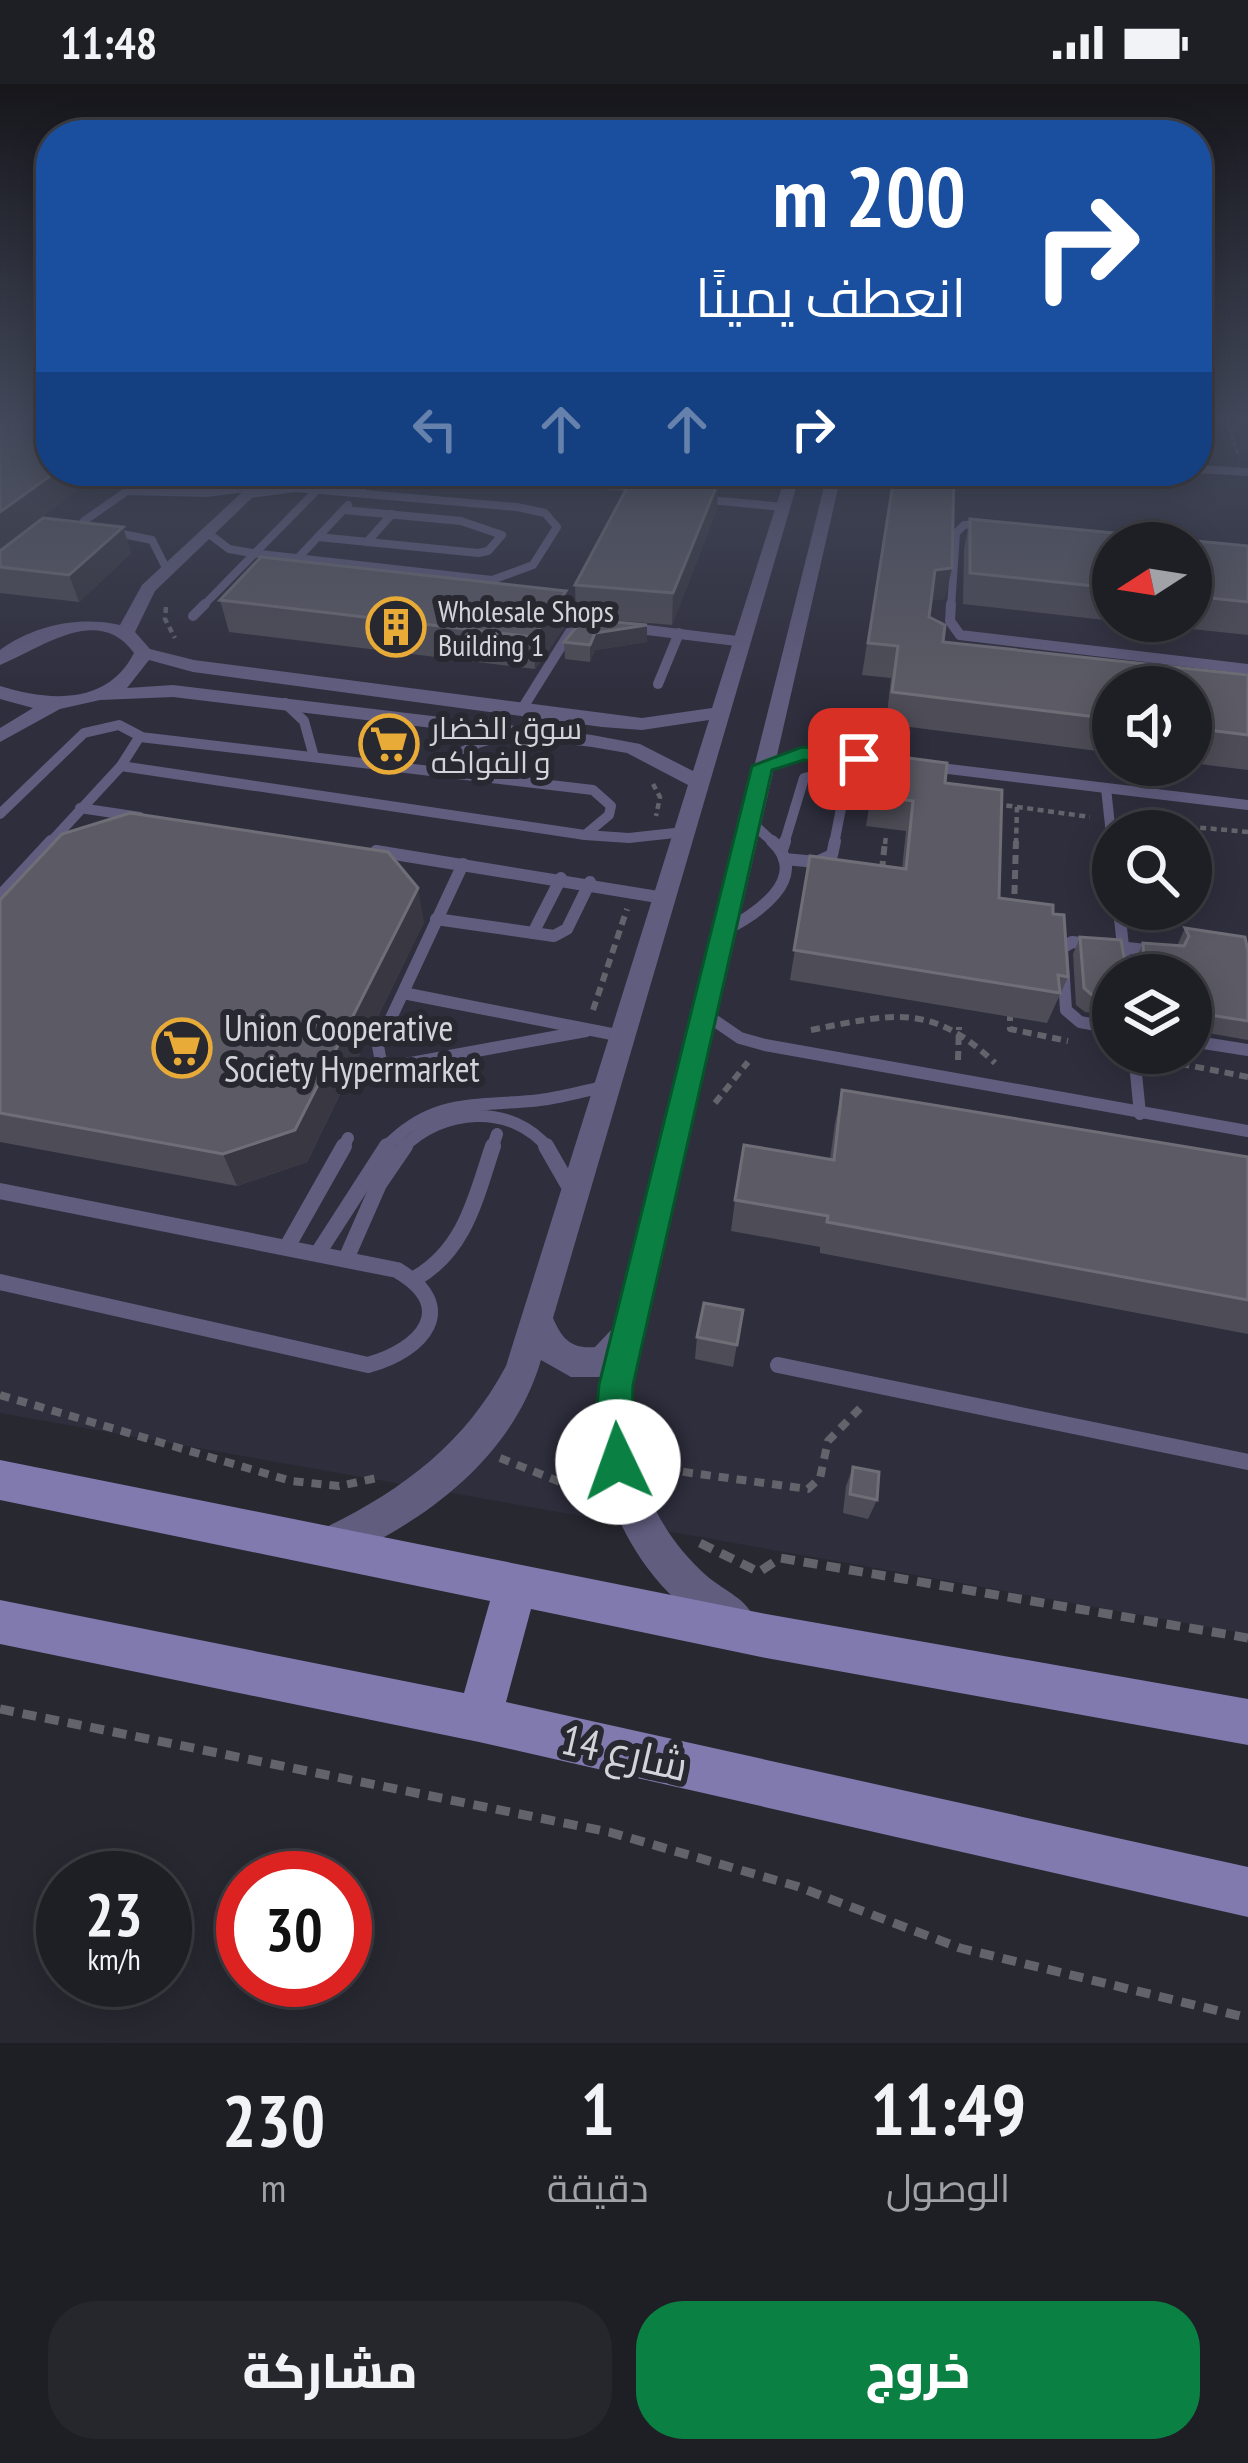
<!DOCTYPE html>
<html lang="ar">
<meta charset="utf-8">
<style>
body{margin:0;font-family:"PT Sans Narrow",Cairo,sans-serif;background:#26272d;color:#f1f3f6;direction:rtl;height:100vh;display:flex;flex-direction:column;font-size:45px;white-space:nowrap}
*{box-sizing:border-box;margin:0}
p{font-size:39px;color:#a1a2a7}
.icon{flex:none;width:66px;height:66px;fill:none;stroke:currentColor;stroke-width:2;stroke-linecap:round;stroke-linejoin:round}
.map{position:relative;height:1959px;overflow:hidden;direction:ltr}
.drawer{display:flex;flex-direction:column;background:#1e1e25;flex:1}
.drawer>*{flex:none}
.hud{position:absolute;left:36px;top:36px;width:1176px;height:366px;border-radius:48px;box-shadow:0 6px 30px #0003,0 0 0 3px #3c3c42;direction:rtl;background:#1a4fa0;color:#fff;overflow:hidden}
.needle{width:78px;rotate:258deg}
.controls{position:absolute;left:1092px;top:438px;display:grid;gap:24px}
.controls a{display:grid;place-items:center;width:120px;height:120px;border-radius:50%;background:#1e1e25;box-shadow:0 6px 30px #0003,0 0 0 3px #3c3c42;font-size:60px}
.speed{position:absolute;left:36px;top:1767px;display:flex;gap:24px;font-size:60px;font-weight:700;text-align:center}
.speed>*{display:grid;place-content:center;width:156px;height:156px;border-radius:50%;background:#1e1e25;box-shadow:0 6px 30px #0003,0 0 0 3px #3c3c42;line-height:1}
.speed small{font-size:30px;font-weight:400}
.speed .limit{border:18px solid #d22;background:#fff;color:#111}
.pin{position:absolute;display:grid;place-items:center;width:102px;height:102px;color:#fff;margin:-51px;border-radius:24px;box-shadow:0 6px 18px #0006}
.me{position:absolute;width:132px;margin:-66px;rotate:357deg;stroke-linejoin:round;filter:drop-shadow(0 0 9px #0008)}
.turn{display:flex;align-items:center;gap:42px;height:252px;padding:0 48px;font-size:54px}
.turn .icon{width:156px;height:156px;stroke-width:2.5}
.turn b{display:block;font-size:84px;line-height:102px}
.lanes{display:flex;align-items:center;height:114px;padding:0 48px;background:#0003;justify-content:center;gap:60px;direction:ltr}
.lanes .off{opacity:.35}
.eta{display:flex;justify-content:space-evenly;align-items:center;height:204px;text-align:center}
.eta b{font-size:72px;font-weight:800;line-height:84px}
.primary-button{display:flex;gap:24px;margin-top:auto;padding:24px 48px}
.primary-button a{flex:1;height:138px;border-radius:48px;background:#0b8043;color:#fff;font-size:48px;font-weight:800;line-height:138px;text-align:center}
.primary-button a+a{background:#26272d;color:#f1f3f6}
.status{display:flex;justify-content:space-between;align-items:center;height:84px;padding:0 60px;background:#1e1e25;direction:ltr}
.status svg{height:33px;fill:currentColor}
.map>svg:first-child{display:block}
</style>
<div class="status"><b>11:48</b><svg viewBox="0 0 49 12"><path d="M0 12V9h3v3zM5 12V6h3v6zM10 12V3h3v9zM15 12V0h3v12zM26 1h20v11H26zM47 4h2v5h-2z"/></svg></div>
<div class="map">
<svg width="1248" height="1959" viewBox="0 0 1248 1959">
<rect width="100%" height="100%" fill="#282831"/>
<!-- built -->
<path fill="#2f2e3d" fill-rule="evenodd" d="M 0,337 L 51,387 L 1197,387 L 1197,337 L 1248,337 L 1248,1550 L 0,1329 ZM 1113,459 L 1191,459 L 1191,537 L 1113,537 ZM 1113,603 L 1191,603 L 1191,681 L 1113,681 ZM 1113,747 L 1191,747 L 1191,825 L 1113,825 ZM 1113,891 L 1191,891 L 1191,969 L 1113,969 Z"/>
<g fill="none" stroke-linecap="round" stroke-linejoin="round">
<!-- path-far4 -->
<path stroke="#63636b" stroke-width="3" stroke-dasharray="4.5 3" stroke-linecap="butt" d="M 1227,337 L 1238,371"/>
<!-- path-far3 -->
<g stroke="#63636b" stroke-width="4.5" stroke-dasharray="6 4.5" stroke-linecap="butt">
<path d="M 166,523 L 165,535 L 175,554"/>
<path d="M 653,700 L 660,713 L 656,732"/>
<path d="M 996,720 L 1090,733"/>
<path d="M 1127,737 L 1248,748"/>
<path d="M 885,760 L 886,752"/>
<path d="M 1016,760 L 1017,723"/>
</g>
<!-- path-far2 -->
<g stroke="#63636b" stroke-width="6" stroke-dasharray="9 6" stroke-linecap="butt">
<path d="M 882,786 L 885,757"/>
<path d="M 1014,825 L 1016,757"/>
<path d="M 593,926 L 627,825"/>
<path d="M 1010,928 L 1010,945 L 1068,957"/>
<path d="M 811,946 C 892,930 931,918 995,979"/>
<path d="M 1151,974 L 1248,993"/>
<path d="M 958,976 L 959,943"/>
<path d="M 715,1019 L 748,978"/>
</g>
<!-- path-far1 -->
<g stroke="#63636b" stroke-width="8" stroke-dasharray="10 8" stroke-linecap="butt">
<path d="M 0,1311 L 291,1397 L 339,1402 L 377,1394"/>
<path d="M 653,1369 L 677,1387 L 808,1405 L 820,1394 L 828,1357 L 864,1320"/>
<path d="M 500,1374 L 593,1411"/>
</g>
<!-- path -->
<g stroke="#63636b" stroke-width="9" stroke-dasharray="14 9" stroke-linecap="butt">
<path d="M 700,1459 L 759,1488 L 780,1474 L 1248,1554"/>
<path d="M 0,1625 L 609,1748 L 796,1802 L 960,1864 L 1248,1934"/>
</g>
<!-- lane-far3 -->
<g stroke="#615d7f" stroke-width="8">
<path d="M 1197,385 L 1248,388"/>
<path d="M 343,387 L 362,408"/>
<path d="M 699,415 L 784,423"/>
<path d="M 208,449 L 229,465 L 252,469 L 492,496 L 533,481 L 557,443 L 545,429 L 517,423 L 296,404 L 250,410"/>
<path d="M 318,453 L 478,469 L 488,467 L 502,451 L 461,437 L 344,426"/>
<path d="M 367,458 L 392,430"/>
<path d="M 297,475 L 348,421"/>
<path d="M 167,486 L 152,456 L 88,443 L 84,437 L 127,407 L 206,409 L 256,403"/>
<path d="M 202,523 L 318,405"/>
<path d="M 951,523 L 956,449 L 964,441 L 982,440"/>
</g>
<!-- lane-far2 -->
<g stroke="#615d7f" stroke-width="10">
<path d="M 951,520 L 950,537 L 960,551 L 1248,585"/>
<path d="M 193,532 L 205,520"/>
<path d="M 631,544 L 745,558"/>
<path d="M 658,600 L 679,549"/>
<path d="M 285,619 L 304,637 L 314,673"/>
<path d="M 522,625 L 570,548 L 591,539"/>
<path d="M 140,653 L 593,706 L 611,722 L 609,731 L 585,751"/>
<path d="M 121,682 L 585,751 L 629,754 L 684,748"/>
<path d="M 763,682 L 803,670 L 892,678"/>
<path d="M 932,683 L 1248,721"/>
<path d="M 431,686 L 478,659 L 517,648"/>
<path d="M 1106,704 L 1112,760"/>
<path d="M 80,724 L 140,733"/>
<path d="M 0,730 L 84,649 L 119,641 L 140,652 L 121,682 L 49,760"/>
<path d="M 750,737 L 775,760"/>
<path d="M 784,760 L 804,694 L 821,690 L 845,704 L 834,760"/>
</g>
<!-- lane-far1 -->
<g stroke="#615d7f" stroke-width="12">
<path d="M 1112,757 L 1113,767"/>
<path d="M 782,766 L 785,757"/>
<path d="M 376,767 L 664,814"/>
<path d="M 784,775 L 817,778 L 832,771 L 835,757"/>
<path d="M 463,780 L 378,962 L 381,978 L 400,981 L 586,947"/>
<path d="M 0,812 L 51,757"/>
<path d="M 1119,825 L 1126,891"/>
<path d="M 436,835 L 554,852 L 567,845 L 590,798"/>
<path d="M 723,847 C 754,832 813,794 772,757"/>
<path d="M 533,849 L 561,794"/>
<path d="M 403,909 L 622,952"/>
<path d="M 705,930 L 740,954 L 765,961 L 1248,1047"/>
<path d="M 1113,944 L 1080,938 L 1066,926 L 1062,864 L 1072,858 L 1155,867"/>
<path d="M 1191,957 L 1248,966"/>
<path d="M 1134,969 L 1140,1030"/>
<path d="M 342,1065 L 348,1054"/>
<path d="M 384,1065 C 430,1016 470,1022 532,1017 C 557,1015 583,1007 607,1002"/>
<path d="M 402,1065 C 441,1024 512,1018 549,1065"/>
<path d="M 492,1065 L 497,1050"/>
</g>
<!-- lane -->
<g stroke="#615d7f" stroke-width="16">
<path d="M 546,1062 L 574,1111"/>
<path d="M 0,1107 L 397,1186 C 460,1223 423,1266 368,1281 L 0,1198"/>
<path d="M 287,1163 L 344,1062"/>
<path d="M 318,1169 L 387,1062"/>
<path d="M 346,1175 L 379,1100 L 405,1062"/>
<path d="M 416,1194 C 466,1165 476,1112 493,1062"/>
<path d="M 778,1281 L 1248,1378"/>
</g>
<!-- street -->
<path fill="#615d7f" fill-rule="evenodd" d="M 265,387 L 280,387 L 155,507 L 135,548 L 150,565 L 194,576 L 642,634 L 712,624 L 787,387 L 801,387 L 553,1234 C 562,1255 571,1265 595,1263 L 614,1243 L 828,387 L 842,387 L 633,1301 C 632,1379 648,1440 708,1493 C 725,1507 747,1515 755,1536 L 750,1550 L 736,1555 C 641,1516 579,1394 601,1293 L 571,1293 L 541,1276 C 512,1376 421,1441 329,1480 L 316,1474 L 310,1461 L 316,1448 C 397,1410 463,1363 506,1282 L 688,701 L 627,669 L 592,663 L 173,613 L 100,616 L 60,625 L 0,658 L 0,644 L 33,624 L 0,615 L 0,602 C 48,617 107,622 134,569 C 98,519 40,565 0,581 L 0,566 C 35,541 79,532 120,541 L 142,501 ZM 149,576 L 193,588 L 602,643 L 642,646 L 709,636 L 693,687 L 640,660 L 592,651 L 173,601 L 127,604 Z"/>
<!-- secondary -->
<path fill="#807aaf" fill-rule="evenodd" d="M 0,1376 L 761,1529 L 1248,1615 L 1248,1661 L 761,1573 L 531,1525 L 506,1618 L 1248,1783 L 1248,1833 L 479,1658 L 0,1560 L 0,1516 L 464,1609 L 490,1517 L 0,1416 Z"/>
</g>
<!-- wall -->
<g fill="#4e4d57">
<path d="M 409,387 L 718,387 L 717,425 L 672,541 L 576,533 L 575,501 L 625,407 Z"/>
<path d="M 894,387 L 945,515 L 931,516 L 929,533 L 943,558 L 1248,591 L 1248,686 L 1191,679 L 1191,603 L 1113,603 L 1113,669 L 886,640 L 891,594 L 862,591 Z"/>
<path d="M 970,435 L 1248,462 L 1248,551 L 1117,537 L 1191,537 L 1191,459 L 1113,459 L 1113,537 L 963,520 L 964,465 Z"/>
<path d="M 123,443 L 131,469 L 79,518 L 0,509 L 0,467 Z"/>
<path d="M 566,507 L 568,538 L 535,585 L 229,548 L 220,516 Z"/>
<path d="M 647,541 L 647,558 L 595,566 L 590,578 L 565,575 L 564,558 Z"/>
<path d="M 878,670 L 945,699 L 999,814 L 1053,830 L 1068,893 L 1047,939 L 790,896 L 810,772 L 902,785 L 906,747 L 866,742 Z"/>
<path d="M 0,816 L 424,838 L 307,1078 L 237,1102 L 0,1058 Z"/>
<path d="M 1185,844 L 1248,867 L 1248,956 L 1191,946 L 1191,891 L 1113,891 L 1113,933 L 1085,928 L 1076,921 L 1073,870 L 1080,853 L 1134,885 L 1135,876 L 1143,859 L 1177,862 Z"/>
<path d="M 842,1006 L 1248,1073 L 1248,1250 L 820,1169 L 820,1163 L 731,1147 L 735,1116 L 830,1075 L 835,1039 Z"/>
<path d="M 743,1226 L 733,1283 L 695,1275 L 697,1253 Z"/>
<path d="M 853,1383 L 877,1416 L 868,1435 L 843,1429 L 846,1402 Z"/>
</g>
<!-- shaded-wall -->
<g fill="#393842">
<path d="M 57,387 L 103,387 L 0,465 L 0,428 Z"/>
<path d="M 719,396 L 717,425 L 672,541 L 673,509 Z"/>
<path d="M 123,443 L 131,469 L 79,518 L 69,491 Z"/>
<path d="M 952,484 L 945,515 L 928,517 L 935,486 Z"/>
<path d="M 566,507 L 568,538 L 535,585 L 533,553 Z"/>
<path d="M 647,541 L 647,558 L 595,566 L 590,578 L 590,561 L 595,549 Z"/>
<path d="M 418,804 L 424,838 L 307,1078 L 237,1102 L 223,1070 Z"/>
</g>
<!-- building -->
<g fill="#5c5b65" stroke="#6f6e77" stroke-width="3">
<path d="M 0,337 L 51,337 L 51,387 L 57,387 L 0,428 Z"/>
<path d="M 636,387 L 719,396 L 673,509 L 575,501 Z"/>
<path d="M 895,387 L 954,387 L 952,484 L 935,486 L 929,533 L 945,541 L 943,558 L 1248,591 L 1248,651 L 1191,644 L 1191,603 L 1113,603 L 1113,635 L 892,608 L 898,562 L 868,559 Z"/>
<path d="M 43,434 L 123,443 L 69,491 L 0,483 L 0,467 Z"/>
<path d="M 970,435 L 1248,462 L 1248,518 L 1191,512 L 1191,459 L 1113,459 L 1113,504 L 970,489 Z"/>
<path d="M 261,473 L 566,507 L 533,553 L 220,516 Z"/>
<path d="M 583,535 L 647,541 L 595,549 L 590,561 L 564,558 Z"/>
<path d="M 878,670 L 947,679 L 945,699 L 1002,706 L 999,814 L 1053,821 L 1053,830 L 1064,831 L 1068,893 L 1058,891 L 1060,909 L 794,866 L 810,772 L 906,785 L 913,717 L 872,711 Z"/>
<path d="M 130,729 L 388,768 L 418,804 L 295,1046 L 223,1070 L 0,1029 L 0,816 L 62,750 Z"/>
<path d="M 1185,844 L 1245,853 L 1248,867 L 1248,937 L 1191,928 L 1191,891 L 1113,891 L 1113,915 L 1092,911 L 1084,904 L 1080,853 L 1121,856 L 1125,879 L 1134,885 L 1144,877 L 1143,859 L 1184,862 L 1189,852 Z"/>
<path d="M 842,1006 L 1248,1073 L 1248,1216 L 827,1138 L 828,1132 L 735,1116 L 744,1061 L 834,1076 Z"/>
<path d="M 704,1219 L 743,1226 L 737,1261 L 697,1253 Z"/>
<path d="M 853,1383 L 879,1388 L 877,1416 L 850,1410 Z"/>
</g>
<!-- sky -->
<linearGradient id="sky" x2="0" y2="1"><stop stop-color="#16161b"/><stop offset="0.55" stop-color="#42485a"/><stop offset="1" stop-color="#42485a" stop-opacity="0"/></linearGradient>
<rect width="1248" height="611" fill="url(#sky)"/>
<!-- route -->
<path fill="#0b8043" stroke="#07532c" stroke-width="3" d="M 802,663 L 859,668 L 870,675 L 859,681 L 804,676 L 772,686 L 633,1301 C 631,1325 638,1372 630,1391 L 618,1396 L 605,1391 C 592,1361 596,1332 599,1301 L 752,682 Z"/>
<!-- icons -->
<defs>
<symbol id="building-ring" viewBox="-11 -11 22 22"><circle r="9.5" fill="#282831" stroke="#e8ab37" stroke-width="1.5"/><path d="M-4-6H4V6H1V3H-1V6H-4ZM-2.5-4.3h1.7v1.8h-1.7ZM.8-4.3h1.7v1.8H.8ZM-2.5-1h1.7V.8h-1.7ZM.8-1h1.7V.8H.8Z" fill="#e8ab37"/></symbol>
<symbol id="supermarket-ring" viewBox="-11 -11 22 22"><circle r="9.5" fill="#282831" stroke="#e8ab37" stroke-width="1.5"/><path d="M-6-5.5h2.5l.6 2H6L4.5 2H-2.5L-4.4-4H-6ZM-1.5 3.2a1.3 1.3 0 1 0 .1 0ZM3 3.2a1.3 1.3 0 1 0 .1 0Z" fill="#e8ab37"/></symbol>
</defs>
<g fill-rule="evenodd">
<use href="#building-ring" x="363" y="510" width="66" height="66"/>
<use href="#supermarket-ring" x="356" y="627" width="66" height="66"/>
<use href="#supermarket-ring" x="149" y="931" width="66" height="66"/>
</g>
<g text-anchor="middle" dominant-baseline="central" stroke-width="12" stroke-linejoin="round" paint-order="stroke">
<!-- far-poi labels -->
<g font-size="30" fill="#d3d3d9" stroke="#282831" text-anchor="start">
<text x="438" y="526">Wholesale Shops<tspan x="438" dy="34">Building 1</tspan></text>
<text x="431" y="643">سوق الخضار<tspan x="431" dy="34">و الفواكه</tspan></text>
</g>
<!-- poi labels -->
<g font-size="36" fill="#d3d3d9" stroke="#282831" text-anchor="start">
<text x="224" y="943">Union Cooperative<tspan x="224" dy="41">Society Hypermarket</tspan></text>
</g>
<!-- near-street labels -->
<g font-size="42" fill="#d3d3d9" stroke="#282831">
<text transform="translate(625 1668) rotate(13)">شارع 14</text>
</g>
</g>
</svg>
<div class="controls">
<a><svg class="needle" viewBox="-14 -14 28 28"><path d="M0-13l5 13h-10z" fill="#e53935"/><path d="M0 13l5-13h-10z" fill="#a1a2a7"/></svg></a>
<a><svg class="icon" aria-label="sound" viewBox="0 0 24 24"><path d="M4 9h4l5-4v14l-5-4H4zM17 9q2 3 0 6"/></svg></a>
<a><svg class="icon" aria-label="search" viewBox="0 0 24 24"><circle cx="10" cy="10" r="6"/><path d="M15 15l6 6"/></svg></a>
<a><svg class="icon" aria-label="layers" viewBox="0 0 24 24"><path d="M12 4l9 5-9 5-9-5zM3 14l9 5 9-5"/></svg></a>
</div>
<div class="speed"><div>23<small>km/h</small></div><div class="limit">30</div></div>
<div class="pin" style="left:859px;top:675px;background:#d93025"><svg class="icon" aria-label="arrive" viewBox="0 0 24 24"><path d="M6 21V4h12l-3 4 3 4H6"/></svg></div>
<svg class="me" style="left:618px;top:1378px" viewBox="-20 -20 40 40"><circle r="19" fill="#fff"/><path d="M0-13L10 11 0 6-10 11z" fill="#0b8043"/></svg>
<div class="hud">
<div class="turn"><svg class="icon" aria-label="right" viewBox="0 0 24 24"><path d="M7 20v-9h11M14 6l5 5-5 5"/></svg><div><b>200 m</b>انعطف يمينًا</div></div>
<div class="lanes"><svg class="icon off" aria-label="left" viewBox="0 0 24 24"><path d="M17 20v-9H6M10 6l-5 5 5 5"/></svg><svg class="icon off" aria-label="ahead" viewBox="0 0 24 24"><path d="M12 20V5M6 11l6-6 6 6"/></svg><svg class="icon off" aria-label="ahead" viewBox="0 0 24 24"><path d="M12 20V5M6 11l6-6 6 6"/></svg><svg class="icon" aria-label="right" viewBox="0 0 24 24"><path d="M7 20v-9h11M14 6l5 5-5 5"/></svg></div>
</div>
</div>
<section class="drawer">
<div class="eta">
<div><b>11:49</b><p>الوصول</p></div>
<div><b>1</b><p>دقيقة</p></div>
<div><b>230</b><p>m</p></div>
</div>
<div class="primary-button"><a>خروج</a><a>مشاركة</a></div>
</section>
